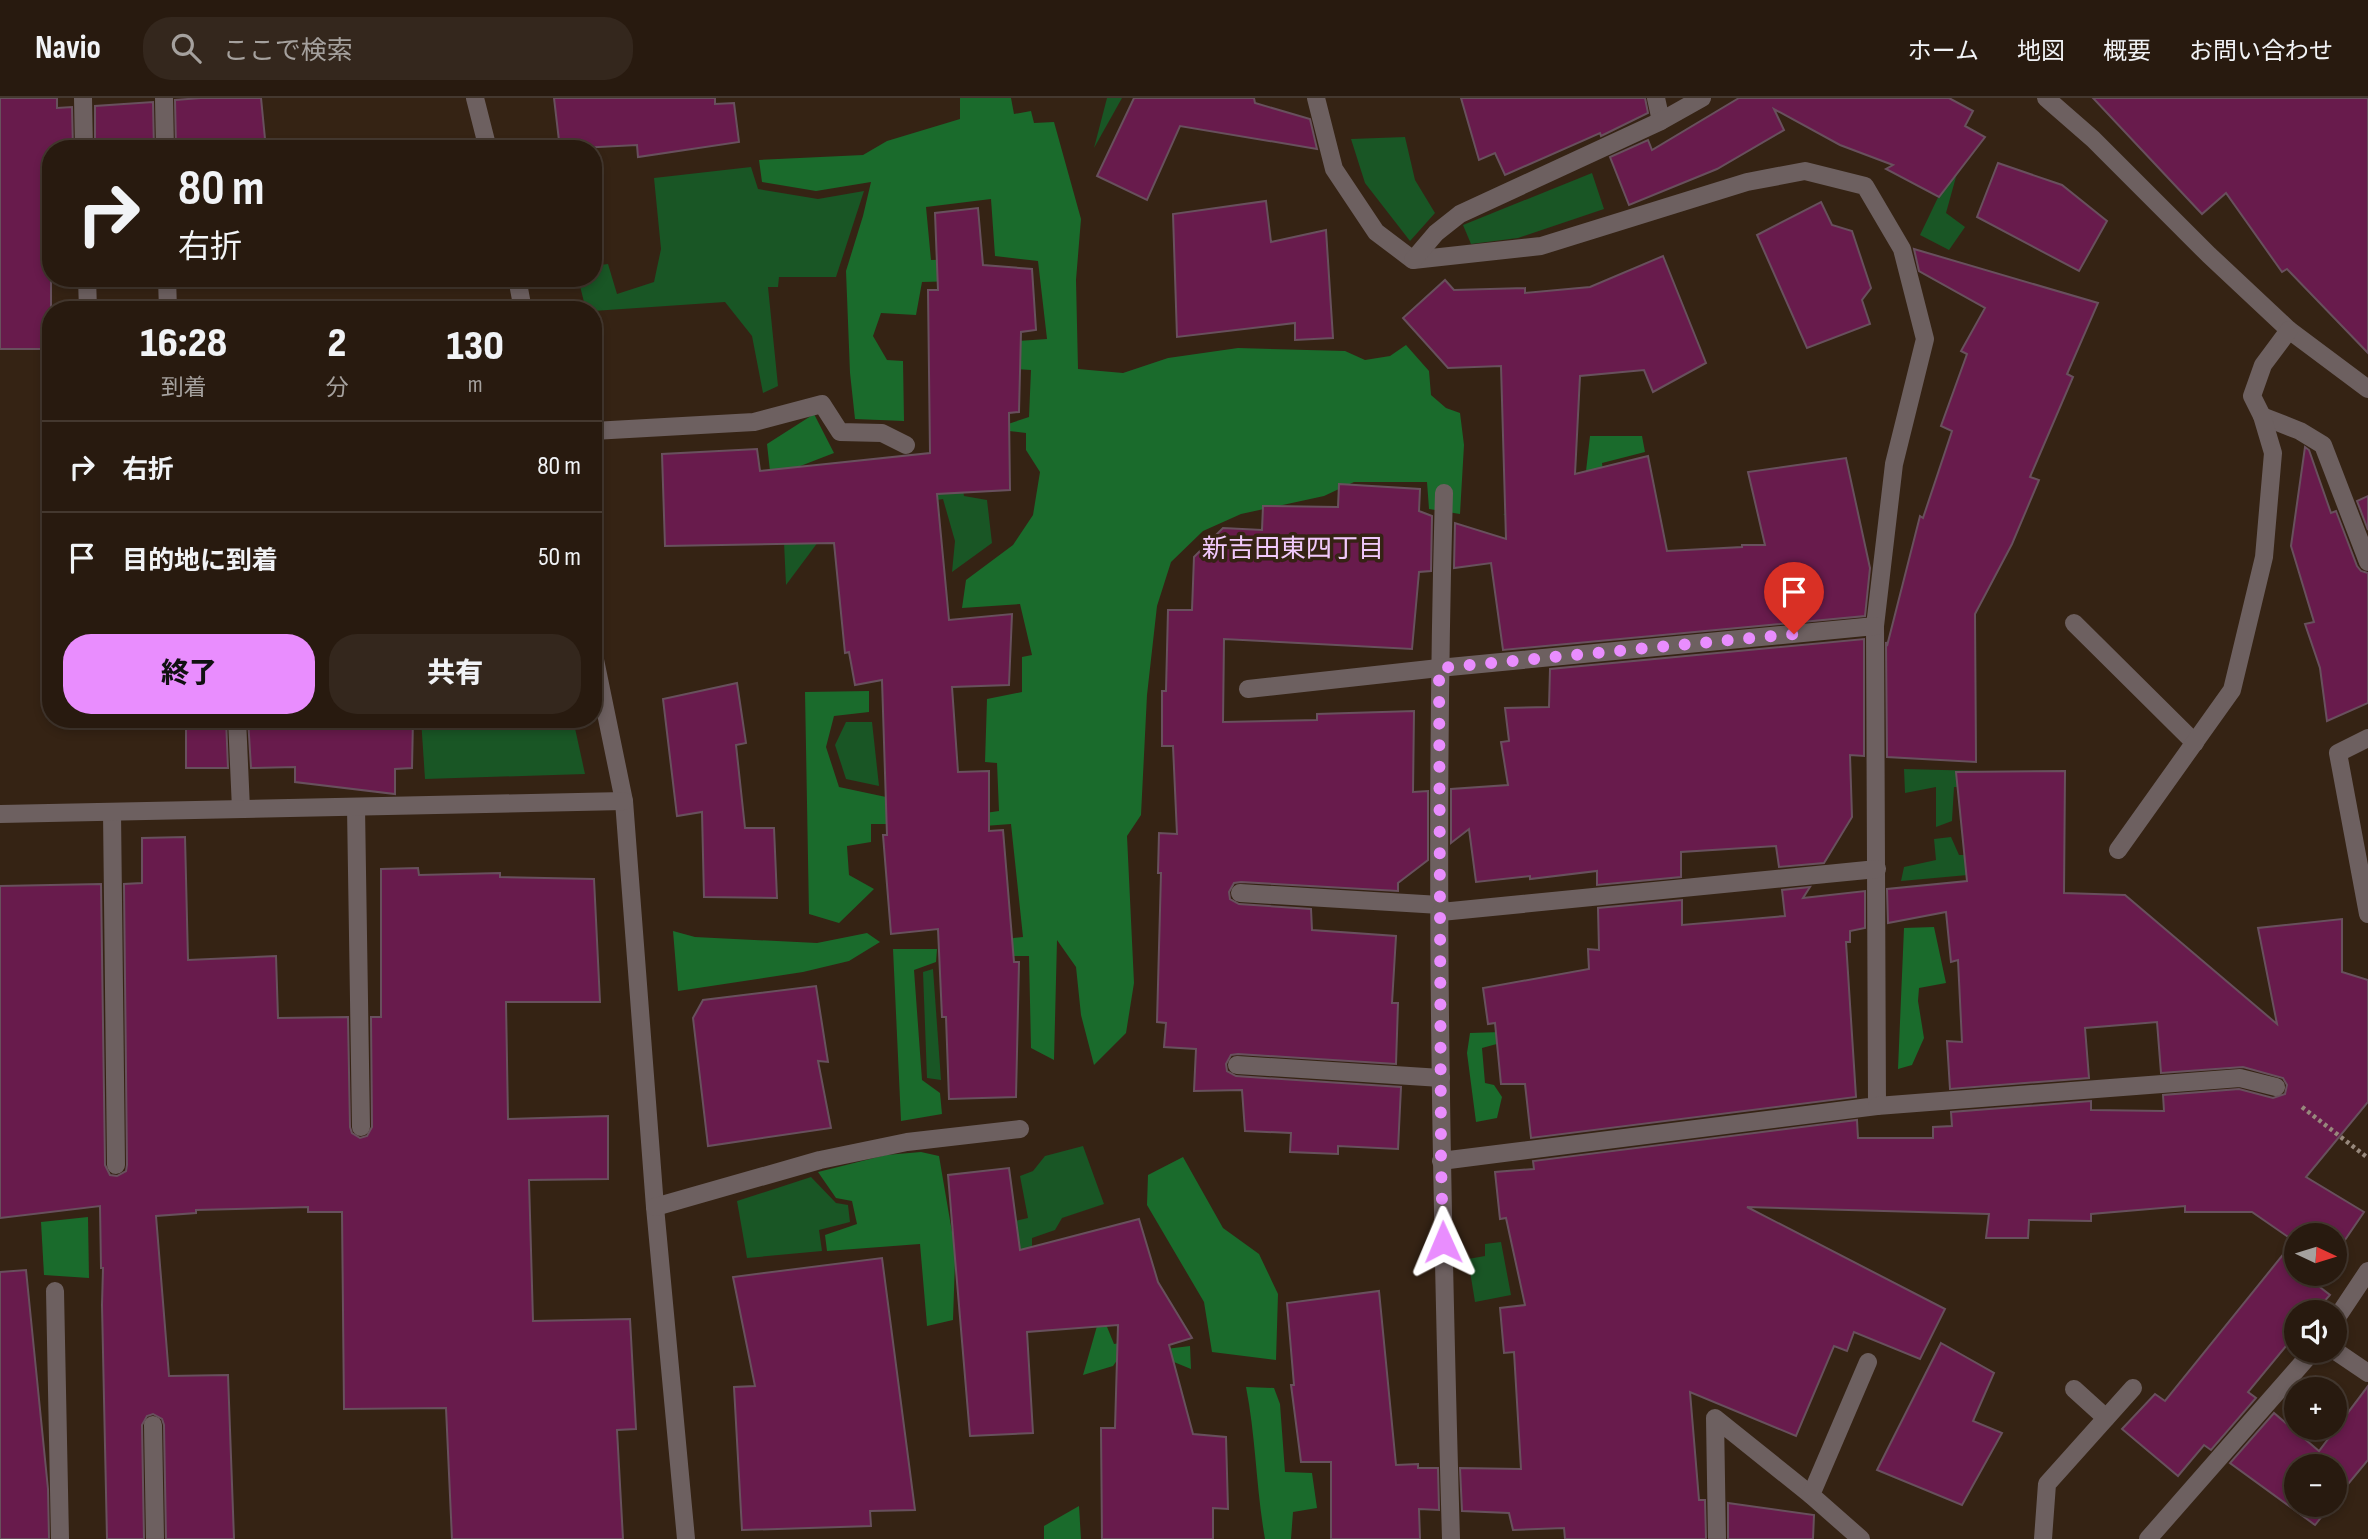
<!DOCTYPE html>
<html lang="ja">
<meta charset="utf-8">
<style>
body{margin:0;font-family:"Sofia Sans Condensed","Noto Sans JP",sans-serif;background:#34271d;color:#f1f3f6;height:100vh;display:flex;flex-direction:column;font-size:26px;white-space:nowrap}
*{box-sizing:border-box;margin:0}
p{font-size:23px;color:#a5a19e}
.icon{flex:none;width:38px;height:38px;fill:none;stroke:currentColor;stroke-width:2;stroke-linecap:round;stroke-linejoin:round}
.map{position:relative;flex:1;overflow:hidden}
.drawer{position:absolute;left:42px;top:203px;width:560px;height:427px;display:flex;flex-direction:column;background:#281a0f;border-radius:28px;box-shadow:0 4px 10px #0003,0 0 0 2px #44382f}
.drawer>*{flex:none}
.top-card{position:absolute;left:42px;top:42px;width:560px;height:147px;border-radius:28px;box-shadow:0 4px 10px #0003,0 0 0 2px #44382f;background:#281a0f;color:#f1f3f6;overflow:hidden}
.needle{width:46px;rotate:94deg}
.buttons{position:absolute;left:2284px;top:1125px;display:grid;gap:14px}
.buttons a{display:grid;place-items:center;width:63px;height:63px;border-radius:50%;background:#281a0f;box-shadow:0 4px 10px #0003,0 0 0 2px #44382f;font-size:35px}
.pin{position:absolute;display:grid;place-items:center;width:60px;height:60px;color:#fff;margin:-72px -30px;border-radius:50% 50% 50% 0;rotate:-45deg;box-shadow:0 0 7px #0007}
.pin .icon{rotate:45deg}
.me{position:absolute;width:77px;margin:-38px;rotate:359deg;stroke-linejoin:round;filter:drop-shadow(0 0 5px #0008)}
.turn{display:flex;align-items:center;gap:24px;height:147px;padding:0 21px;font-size:32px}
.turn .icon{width:91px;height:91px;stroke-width:2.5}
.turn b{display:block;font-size:49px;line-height:60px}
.eta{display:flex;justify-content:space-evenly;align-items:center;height:119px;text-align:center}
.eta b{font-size:42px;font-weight:800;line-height:49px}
.button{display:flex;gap:14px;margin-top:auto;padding:14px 21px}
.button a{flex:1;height:80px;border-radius:28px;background:#e98dfe;color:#111;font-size:28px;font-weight:800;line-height:80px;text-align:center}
.button a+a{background:#34271d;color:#f1f3f6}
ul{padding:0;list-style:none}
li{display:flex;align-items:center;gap:21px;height:91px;padding:0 21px;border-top:2px solid #44382f}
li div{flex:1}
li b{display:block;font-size:26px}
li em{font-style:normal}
header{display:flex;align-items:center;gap:42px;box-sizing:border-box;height:98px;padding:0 35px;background:#281a0f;border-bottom:2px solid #44382f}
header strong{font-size:33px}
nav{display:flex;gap:38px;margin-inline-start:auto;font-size:24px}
.search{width:490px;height:63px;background:#34271d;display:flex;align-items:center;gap:18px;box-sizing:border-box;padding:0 24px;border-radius:28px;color:#a5a19e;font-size:26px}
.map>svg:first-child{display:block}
</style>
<header>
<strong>Navio</strong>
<div class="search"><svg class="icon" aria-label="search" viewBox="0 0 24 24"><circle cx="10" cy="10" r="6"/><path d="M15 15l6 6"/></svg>ここで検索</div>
<nav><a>ホーム</a><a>地図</a><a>概要</a><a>お問い合わせ</a></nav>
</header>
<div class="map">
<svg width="2368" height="1441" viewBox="0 0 2368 1441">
<rect width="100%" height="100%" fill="#352314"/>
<!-- green -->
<g fill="#195625">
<path d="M 1107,0 L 1122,0 L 1094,50 Z"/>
<path d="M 1405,39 L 1415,82 L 1435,115 L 1410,143 L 1365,85 L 1351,41 Z"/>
<path d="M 1967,39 L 1946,115 L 1965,129 L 1949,152 L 1920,137 Z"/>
<path d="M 751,69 L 758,91 L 818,101 L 864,93 L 836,179 L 779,179 L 778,189 L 768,189 L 778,288 L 763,295 L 752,238 L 725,204 L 593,213 L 586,212 L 578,180 L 593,180 L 593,168 L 608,166 L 617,196 L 654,184 L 661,151 L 654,80 Z"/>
<path d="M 1592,75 L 1604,111 L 1518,140 L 1471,146 L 1463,127 Z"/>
<path d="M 956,349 L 964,398 L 987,402 L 992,445 L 952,474 L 955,443 L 943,401 L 921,405 L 914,358 Z"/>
<path d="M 824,436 L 786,487 L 784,444 Z"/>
<path d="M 421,621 L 573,621 L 585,676 L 425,681 Z"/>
<path d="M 846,624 L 872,624 L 879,688 L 846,681 L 835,647 Z"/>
<path d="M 1904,671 L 1982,673 L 1983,689 L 1954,689 L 1952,723 L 1936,729 L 1936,689 L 1905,695 Z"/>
<path d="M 1951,739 L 1959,757 L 1981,757 L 1979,776 L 1901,783 L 1904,769 L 1936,762 L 1934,741 Z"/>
<path d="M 933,871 L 941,982 L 927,980 L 923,874 Z"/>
<path d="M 1083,1048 L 1104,1106 L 1062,1120 L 1055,1132 L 1032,1140 L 1032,1153 L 1015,1153 L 1006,1125 L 1028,1120 L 1020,1078 L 1033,1073 L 1045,1058 Z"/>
<path d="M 811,1079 L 836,1105 L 848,1107 L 850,1124 L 819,1132 L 822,1153 L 747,1160 L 737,1103 Z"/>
<path d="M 1501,1144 L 1511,1197 L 1475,1204 L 1468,1161 L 1485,1158 L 1485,1146 Z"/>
</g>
<!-- forest -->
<g fill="#1a6b2c">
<path d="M 960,0 L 1011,0 L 1014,16 L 1031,13 L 1034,25 L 1054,24 L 1081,121 L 1076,182 L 1078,271 L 1123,275 L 1168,260 L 1238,250 L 1345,253 L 1365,262 L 1390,258 L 1406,247 L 1429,273 L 1431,297 L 1446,310 L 1460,315 L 1464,347 L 1460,416 L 1429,411 L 1427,384 L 1354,384 L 1324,398 L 1241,416 L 1203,433 L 1171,464 L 1157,508 L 1147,597 L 1141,717 L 1127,738 L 1134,885 L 1126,935 L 1094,967 L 1081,917 L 1076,869 L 1057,842 L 1054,962 L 1031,950 L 1029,858 L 961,858 L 964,846 L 1023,839 L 1011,726 L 971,729 L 971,717 L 999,713 L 997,665 L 985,664 L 987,601 L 1022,594 L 1022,559 L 1032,557 L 1020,506 L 962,510 L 966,482 L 1013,447 L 1033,417 L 1040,374 L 1026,352 L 1026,335 L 1009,333 L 1008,326 L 1029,319 L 1031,272 L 1014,271 L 1018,243 L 1047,241 L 1038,163 L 995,158 L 991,101 L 926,109 L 931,162 L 960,161 L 959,183 L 922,184 L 916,217 L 881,215 L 873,238 L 887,262 L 903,263 L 904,323 L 855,321 L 850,275 L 846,173 L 863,118 L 871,84 L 816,93 L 762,84 L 759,62 L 863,57 L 887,43 L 960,21 Z"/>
<path d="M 814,316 L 834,355 L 790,372 L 778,446 L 767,346 Z"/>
<path d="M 1590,338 L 1642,338 L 1645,354 L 1602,365 L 1605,391 L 1594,400 L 1600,456 L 1583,491 L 1581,443 L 1557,442 L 1503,416 L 1581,417 Z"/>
<path d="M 869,593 L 869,614 L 834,618 L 826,649 L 839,689 L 886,699 L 894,726 L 871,726 L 871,744 L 847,748 L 849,777 L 874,791 L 839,825 L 809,816 L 805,594 Z"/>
<path d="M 1934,829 L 1946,885 L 1919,890 L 1918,903 L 1924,940 L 1912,967 L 1898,971 L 1904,830 Z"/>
<path d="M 673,833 L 695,839 L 817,845 L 867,835 L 880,844 L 849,863 L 803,874 L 678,893 Z"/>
<path d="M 893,851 L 937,851 L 936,864 L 914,872 L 922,982 L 940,995 L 942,1016 L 901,1023 Z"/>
<path d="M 1501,934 L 1504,944 L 1482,950 L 1485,985 L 1494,987 L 1502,999 L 1497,1020 L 1476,1024 L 1467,955 L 1470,935 Z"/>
<path d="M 921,1054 L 939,1058 L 952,1134 L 968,1136 L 955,1163 L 953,1222 L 927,1228 L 920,1146 L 827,1153 L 825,1137 L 857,1126 L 852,1103 L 836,1100 L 818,1074 L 886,1057 Z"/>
<path d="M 1183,1059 L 1223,1130 L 1259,1156 L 1278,1196 L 1276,1262 L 1212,1254 L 1204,1204 L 1147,1107 L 1148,1077 Z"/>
<path d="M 88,1119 L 89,1180 L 44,1177 L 41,1124 Z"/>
<path d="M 1101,1214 L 1114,1246 L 1159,1238 L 1166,1251 L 1190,1248 L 1191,1271 L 1169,1262 L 1120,1258 L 1113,1268 L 1083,1277 Z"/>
<path d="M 1246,1289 L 1274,1290 L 1280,1306 L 1285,1374 L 1312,1375 L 1317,1410 L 1293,1414 L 1291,1441 L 1265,1441 C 1256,1390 1256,1340 1246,1289 Z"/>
<path d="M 1079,1408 L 1081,1441 L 1044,1441 L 1044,1428 Z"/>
</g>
<!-- building -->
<g fill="#681b4c" stroke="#68505d" stroke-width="2">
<path d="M 0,0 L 57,0 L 57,10 L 72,9 L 73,51 L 51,51 L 51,251 L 0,251 Z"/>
<path d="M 201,0 L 261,0 L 266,51 L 176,51 L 175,2 Z"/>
<path d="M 554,0 L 715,0 L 715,6 L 734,5 L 739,44 L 638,59 L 637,47 L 560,51 Z"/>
<path d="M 1134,0 L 1254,0 L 1255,5 L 1310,21 L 1317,51 L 1180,28 L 1147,102 L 1097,78 Z"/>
<path d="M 1461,0 L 1645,0 L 1648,15 L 1601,38 L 1600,35 L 1505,77 L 1495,55 L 1479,62 Z"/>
<path d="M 1739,0 L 1949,0 L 1973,13 L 1965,28 L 1985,39 L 1939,99 L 1886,71 L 1893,67 L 1840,47 L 1774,11 L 1784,32 L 1717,71 L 1629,107 L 1610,59 L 1648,42 L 1652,52 Z"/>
<path d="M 2093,0 L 2368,0 L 2368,255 L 2287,171 L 2282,174 L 2226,95 L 2202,116 Z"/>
<path d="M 153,4 L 154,51 L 95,51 L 95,8 Z"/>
<path d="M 1998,65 L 2062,87 L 2107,123 L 2079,173 L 1977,119 Z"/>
<path d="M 1266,103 L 1271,144 L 1326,132 L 1333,240 L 1295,242 L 1295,225 L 1177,239 L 1173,116 Z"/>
<path d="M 1821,104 L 1832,127 L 1852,133 L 1871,190 L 1862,202 L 1870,226 L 1807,250 L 1757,137 Z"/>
<path d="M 978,110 L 983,167 L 1032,171 L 1036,232 L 1021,234 L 1019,314 L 1009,315 L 1010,392 L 937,396 L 949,522 L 1012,516 L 1009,587 L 952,589 L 958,674 L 989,673 L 989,733 L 1003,732 L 1014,864 L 1019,864 L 1016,999 L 949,1001 L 946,919 L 942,919 L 938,831 L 891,836 L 883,737 L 887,737 L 882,582 L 855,587 L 849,554 L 845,555 L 834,445 L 665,448 L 662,356 L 757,351 L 760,373 L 930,355 L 928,192 L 938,192 L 935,115 Z"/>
<path d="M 1914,151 L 2098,205 L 2067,276 L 2073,279 L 2030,379 L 2039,382 L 2012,446 L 1975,516 L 1976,664 L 1887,659 L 1886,544 L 1887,548 L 1920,418 L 1923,420 L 1952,333 L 1941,328 L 1967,256 L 1961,253 L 1985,210 L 1919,173 Z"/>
<path d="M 1663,158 L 1706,265 L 1653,294 L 1644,272 L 1580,278 L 1575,376 L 1648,358 L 1667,453 L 1742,449 L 1742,447 L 1765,447 L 1748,374 L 1846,360 L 1870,470 L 1865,518 L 1503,552 L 1491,465 L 1454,470 L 1455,425 L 1506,441 L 1501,268 L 1448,270 L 1403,220 L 1445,182 L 1454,192 L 1525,190 L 1525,195 L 1590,189 Z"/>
<path d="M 2305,349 L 2309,352 L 2331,415 L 2336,413 L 2357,468 L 2361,473 L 2368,475 L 2368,605 L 2327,623 L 2320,570 L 2305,526 L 2314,524 L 2291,448 Z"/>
<path d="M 1339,386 L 1420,391 L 1419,413 L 1432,418 L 1431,473 L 1419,474 L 1412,551 L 1224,541 L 1223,624 L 1317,622 L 1317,616 L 1414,613 L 1413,694 L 1428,693 L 1428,762 L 1398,785 L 1398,793 L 1241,784 L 1234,785 L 1229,794 L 1230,801 L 1239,806 L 1311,811 L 1312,832 L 1396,838 L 1392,905 L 1398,905 L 1396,966 L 1238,956 L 1231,957 L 1226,966 L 1227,973 L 1236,978 L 1401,989 L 1398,1051 L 1338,1048 L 1338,1056 L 1290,1054 L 1291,1035 L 1245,1033 L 1242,992 L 1194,993 L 1196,951 L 1164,949 L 1166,925 L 1157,924 L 1161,775 L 1158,775 L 1159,735 L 1177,736 L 1173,648 L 1162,648 L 1162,593 L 1166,593 L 1168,512 L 1192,512 L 1194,459 L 1223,430 L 1262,432 L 1263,408 L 1338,409 Z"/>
<path d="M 2368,398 L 2368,432 L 2357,403 Z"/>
<path d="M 1864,541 L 1864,658 L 1850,657 L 1852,719 L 1824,765 L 1779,769 L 1776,748 L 1681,754 L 1681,779 L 1597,787 L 1597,773 L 1530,781 L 1530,778 L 1476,784 L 1469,731 L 1451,745 L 1451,691 L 1508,687 L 1501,644 L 1509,643 L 1505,610 L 1549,609 L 1550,571 Z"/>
<path d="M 737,585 L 746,645 L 736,647 L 745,730 L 774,730 L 777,800 L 704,799 L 702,714 L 677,718 L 663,601 Z"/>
<path d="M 186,621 L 226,621 L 228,670 L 186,670 Z"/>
<path d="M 248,621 L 413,621 L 412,670 L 395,671 L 395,696 L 295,684 L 295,669 L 251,670 Z"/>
<path d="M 2065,673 L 2064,795 L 2125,797 L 2277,926 L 2258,830 L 2342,821 L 2342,874 L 2368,882 L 2368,1004 L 2306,1079 L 2364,1114 L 2334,1158 L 2334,1138 L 2296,1138 L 2296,1176 L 2322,1176 L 2316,1186 L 2330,1197 L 2315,1214 L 2296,1214 L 2296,1236 L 2248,1294 L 2256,1300 L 2211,1352 L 2204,1347 L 2178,1378 L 2122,1331 L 2155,1296 L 2165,1303 L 2294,1143 L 2252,1114 L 2185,1114 L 2185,1108 L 2091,1116 L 2091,1123 L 2029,1122 L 2028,1140 L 1986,1140 L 1989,1116 L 1747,1109 L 1945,1211 L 1920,1261 L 1854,1234 L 1847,1253 L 1834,1248 L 1796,1338 L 1690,1294 L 1699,1402 L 1705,1402 L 1706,1441 L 1565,1441 L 1564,1430 L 1513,1432 L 1509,1415 L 1462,1413 L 1460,1370 L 1521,1371 L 1514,1254 L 1504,1255 L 1500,1210 L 1525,1207 L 1506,1120 L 1500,1121 L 1495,1074 L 1534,1071 L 1533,1063 L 1857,1022 L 1858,1040 L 1933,1040 L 1933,1029 L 1952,1028 L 1951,1014 L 2091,1003 L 2091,1012 L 2164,1013 L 2163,997 L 2239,991 L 2273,1000 L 2285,996 L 2287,987 L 2283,980 L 2243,969 L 2161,975 L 2157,924 L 2085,930 L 2089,980 L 1950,991 L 1947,943 L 1962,944 L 1958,862 L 1951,864 L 1946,814 L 1888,825 L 1887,791 L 1967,783 L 1956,674 Z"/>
<path d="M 185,739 L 188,862 L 276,858 L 278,920 L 348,919 L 350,1029 L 352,1035 L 360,1040 L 367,1038 L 372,1029 L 371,919 L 381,919 L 381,771 L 418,770 L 419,777 L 500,775 L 500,779 L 594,781 L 600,904 L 506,904 L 508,1021 L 608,1018 L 608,1081 L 529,1082 L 533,1223 L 630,1221 L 636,1331 L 617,1332 L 623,1441 L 452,1441 L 446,1310 L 344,1311 L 342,1114 L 308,1114 L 308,1109 L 196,1112 L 196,1115 L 156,1118 L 169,1278 L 228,1277 L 234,1441 L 166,1441 L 164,1327 L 162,1321 L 153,1316 L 147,1318 L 142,1327 L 144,1441 L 107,1441 L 102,1207 L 103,1170 L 101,1170 L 100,1108 L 0,1120 L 0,788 L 101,786 L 105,1067 L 110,1077 L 117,1078 L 126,1073 L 127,1067 L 124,786 L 142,785 L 142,740 Z"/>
<path d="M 1810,789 L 1803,800 L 1865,793 L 1865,830 L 1850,833 L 1850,844 L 1846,844 L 1856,999 L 1531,1040 L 1525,986 L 1501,986 L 1495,925 L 1488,926 L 1483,890 L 1589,871 L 1588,851 L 1599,852 L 1598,810 L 1682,802 L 1682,827 L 1785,818 L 1782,792 Z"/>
<path d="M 816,888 L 828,964 L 818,963 L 831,1030 L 708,1048 L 693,920 L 703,902 Z"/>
<path d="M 1009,1070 L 1020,1152 L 1139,1121 L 1158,1184 L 1192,1240 L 1169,1247 L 1193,1336 L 1226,1339 L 1228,1411 L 1213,1410 L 1213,1441 L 1102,1441 L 1101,1330 L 1115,1330 L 1118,1227 L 1027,1234 L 1033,1335 L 970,1338 L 948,1077 Z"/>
<path d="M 882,1160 L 915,1412 L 870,1413 L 871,1428 L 742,1432 L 734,1289 L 755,1288 L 733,1179 Z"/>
<path d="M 26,1172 L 48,1391 L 49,1441 L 0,1441 L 0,1174 Z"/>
<path d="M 1379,1193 L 1396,1367 L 1418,1366 L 1418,1370 L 1438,1370 L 1439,1412 L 1419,1411 L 1420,1441 L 1331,1441 L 1331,1364 L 1301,1364 L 1291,1287 L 1294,1287 L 1287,1205 Z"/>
<path d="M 1941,1245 L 1994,1275 L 1973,1323 L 2002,1335 L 1962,1407 L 1877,1372 Z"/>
<path d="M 2368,1288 L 2368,1362 L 2334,1403 L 2334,1368 L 2296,1368 L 2296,1407 L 2331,1407 L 2315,1427 L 2230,1365 L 2274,1315 L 2319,1353 Z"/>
<path d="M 1728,1405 L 1814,1417 L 1813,1441 L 1728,1441 Z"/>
</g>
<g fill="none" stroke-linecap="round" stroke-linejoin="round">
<!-- path -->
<path stroke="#97887c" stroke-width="4.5" stroke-dasharray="3.5 3.5" stroke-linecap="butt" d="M 2302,1009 L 2368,1060"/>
<!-- minor -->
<g stroke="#6d6060" stroke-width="18">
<path d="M 83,0 L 84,51"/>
<path d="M 164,0 L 165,51"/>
<path d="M 475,0 L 488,51"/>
<path d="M 1316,0 L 1334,71 L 1376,134 L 1413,162 L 1541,148 L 1747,84 L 1805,73 L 1865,88 L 1902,151 L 1925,241 L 1894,366 L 1875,528 L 1877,1008 L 1441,1063"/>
<path d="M 1656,0 L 1661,23"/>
<path d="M 2046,0 L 2093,41 L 2209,157 L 2289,232 L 2368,291"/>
<path d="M 1413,162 L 1436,135 L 1460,116 L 1661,23 L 1702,0"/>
<path d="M 87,180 L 88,212"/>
<path d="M 167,180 L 168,212"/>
<path d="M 517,180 L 523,212"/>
<path d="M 2262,318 L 2300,333 L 2323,347 L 2368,464"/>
<path d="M 593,333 L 754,324 L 822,306 L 840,334 L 882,335 L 906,347"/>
<path d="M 1444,395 C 1434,744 1441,1092 1451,1441"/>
<path d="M 2074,525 L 2195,645"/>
<path d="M 593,552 L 624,703 L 655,1109 L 686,1441"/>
<path d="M 1248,591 L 1439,570 L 1875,528"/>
<path d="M 237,621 L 241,711"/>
<path d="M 2368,640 L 2338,655 L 2368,816"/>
<path d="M 356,709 L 361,1029"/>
<path d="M 112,714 L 116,1067"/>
<path d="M 0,716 L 624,703"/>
<path d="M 2118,752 L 2232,592 L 2264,459 L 2273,355 L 2262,318 L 2252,298 L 2263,267 L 2289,232"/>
<path d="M 1240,795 L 1440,807"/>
<path d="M 1441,814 L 1877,771"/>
<path d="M 1237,967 L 1441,980"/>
<path d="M 1877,1008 L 2240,980 L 2276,989"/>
<path d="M 655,1109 L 820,1062 L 907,1044 L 1020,1031"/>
<path d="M 55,1193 L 60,1441"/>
<path d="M 2334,1224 L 2368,1173"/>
<path d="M 2334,1252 L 2368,1275"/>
<path d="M 2074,1291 L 2106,1320"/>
<path d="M 153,1327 L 155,1441"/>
<path d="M 1717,1441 L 1715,1320 L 1811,1397"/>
<path d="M 1861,1441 L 1811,1397 L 1868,1264"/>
<path d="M 2043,1441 L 2047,1386 L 2133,1290"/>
<path d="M 2148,1441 L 2313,1253"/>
</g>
</g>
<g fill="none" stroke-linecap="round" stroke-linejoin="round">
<!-- route -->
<path stroke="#e98dfe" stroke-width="12" stroke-dasharray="0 21.6" d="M 1443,1144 L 1441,1063 L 1439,570 L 1794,536"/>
</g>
<g text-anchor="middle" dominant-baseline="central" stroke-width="7" stroke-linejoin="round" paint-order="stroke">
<!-- neighbourhood labels -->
<g font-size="26" fill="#f1c9fb" stroke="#352314">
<text x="1293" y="451">新吉田東四丁目</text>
</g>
</g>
</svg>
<div class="buttons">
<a><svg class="needle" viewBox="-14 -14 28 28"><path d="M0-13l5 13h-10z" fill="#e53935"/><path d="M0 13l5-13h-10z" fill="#a5a19e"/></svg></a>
<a><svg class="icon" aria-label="sound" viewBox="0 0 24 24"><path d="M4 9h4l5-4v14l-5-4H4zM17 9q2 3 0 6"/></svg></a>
<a>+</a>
<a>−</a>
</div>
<div class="pin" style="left:1794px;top:536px;background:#d93025"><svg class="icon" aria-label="arrive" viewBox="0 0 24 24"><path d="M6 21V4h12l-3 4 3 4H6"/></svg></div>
<svg class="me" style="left:1443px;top:1144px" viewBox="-20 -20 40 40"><path d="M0-17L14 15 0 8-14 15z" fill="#e98dfe" stroke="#fff" stroke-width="4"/></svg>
<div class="top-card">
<div class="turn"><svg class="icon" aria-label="right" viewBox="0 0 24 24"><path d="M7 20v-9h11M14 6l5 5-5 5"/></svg><div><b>80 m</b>右折</div></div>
</div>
<section class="drawer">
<div class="eta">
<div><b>16:28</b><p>到着</p></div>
<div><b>2</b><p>分</p></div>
<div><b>130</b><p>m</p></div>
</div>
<ul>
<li><svg class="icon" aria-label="right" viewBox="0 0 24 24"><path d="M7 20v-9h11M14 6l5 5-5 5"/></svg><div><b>右折</b></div><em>80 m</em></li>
<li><svg class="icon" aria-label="arrive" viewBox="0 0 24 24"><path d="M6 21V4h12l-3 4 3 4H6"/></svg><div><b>目的地に到着</b></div><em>50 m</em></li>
</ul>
<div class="button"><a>終了</a><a>共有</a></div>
</section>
</div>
